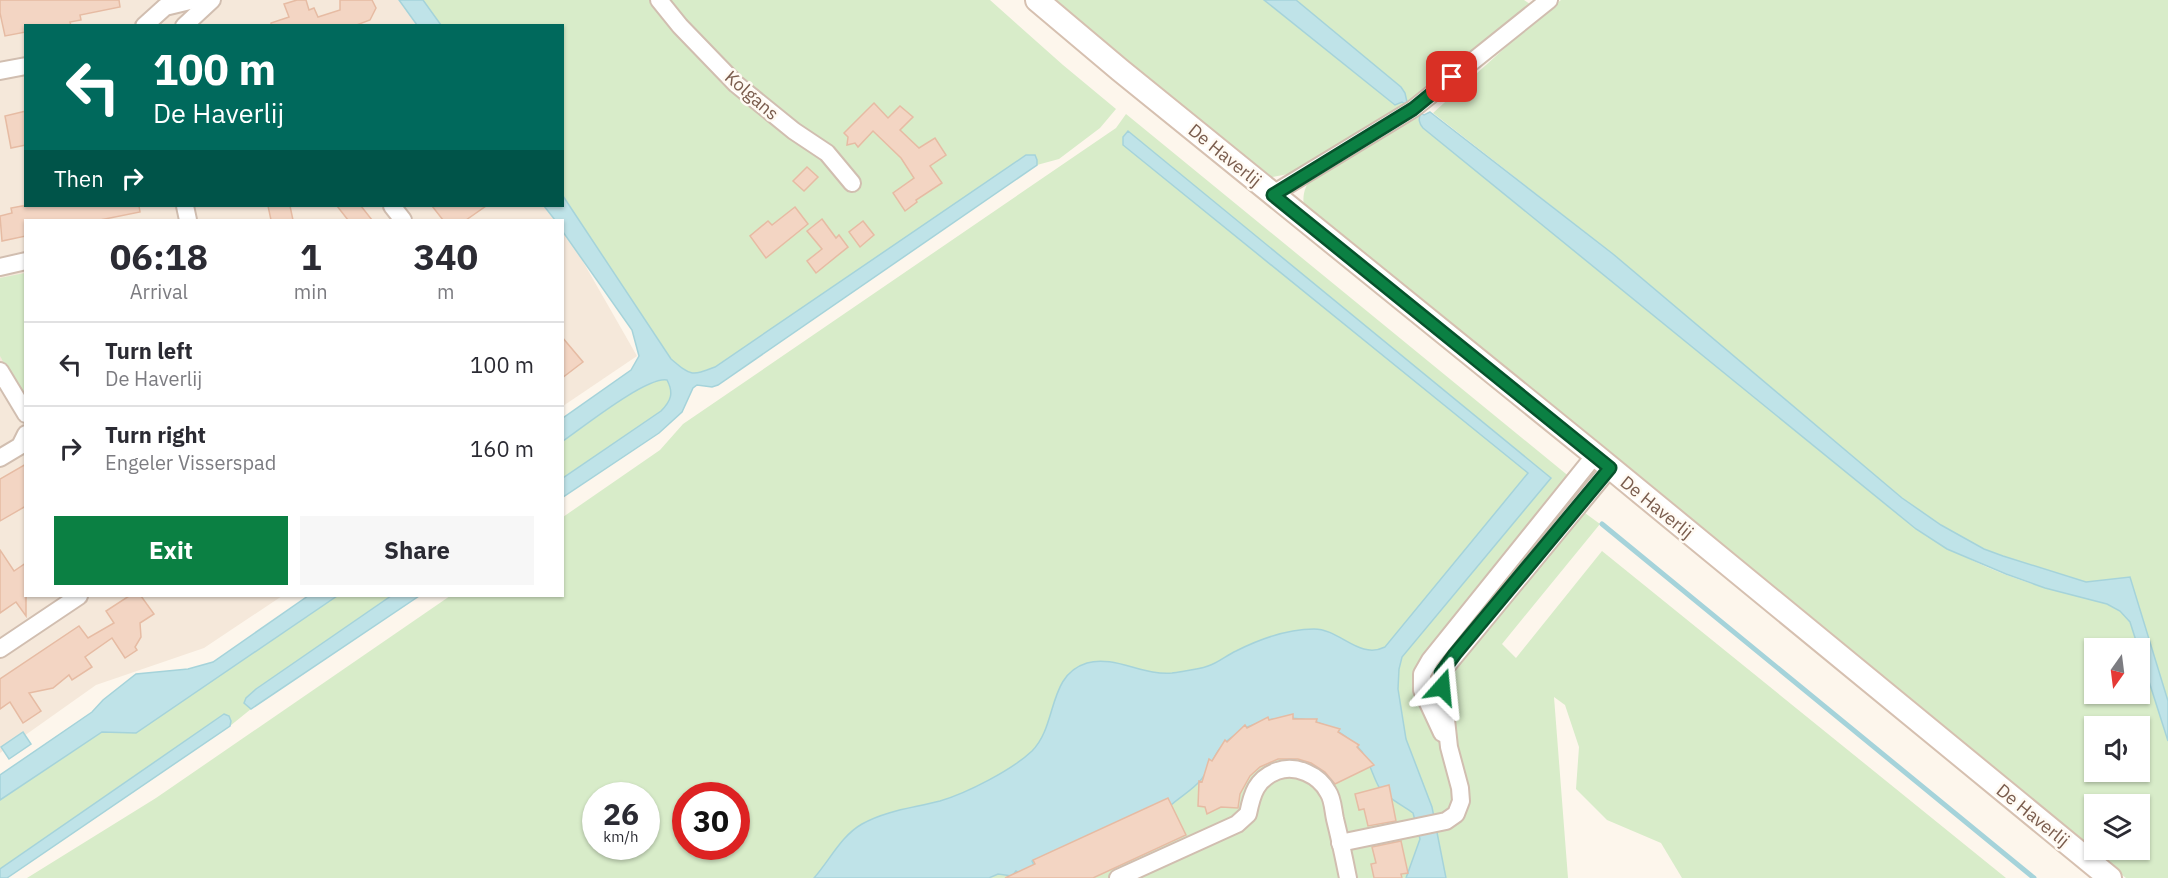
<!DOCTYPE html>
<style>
body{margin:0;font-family:"IBM Plex Sans",sans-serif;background:#f7f7f7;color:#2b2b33;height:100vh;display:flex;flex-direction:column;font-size:22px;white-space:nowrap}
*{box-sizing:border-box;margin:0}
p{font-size:20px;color:#7c7c81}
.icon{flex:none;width:33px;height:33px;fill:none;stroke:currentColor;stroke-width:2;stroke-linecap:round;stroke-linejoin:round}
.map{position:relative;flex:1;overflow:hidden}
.sheet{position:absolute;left:24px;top:219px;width:540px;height:378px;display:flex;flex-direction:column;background:#fff;border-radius:0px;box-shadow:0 2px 4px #0004}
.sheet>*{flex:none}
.guide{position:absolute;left:24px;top:24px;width:540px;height:183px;border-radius:0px;box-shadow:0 2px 4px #0004;background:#00695c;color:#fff;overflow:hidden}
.needle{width:39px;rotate:194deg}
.tools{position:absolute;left:2084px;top:638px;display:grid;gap:12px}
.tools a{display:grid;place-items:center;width:66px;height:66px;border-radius:0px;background:#fff;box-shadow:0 2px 4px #0004;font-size:30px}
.speed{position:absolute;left:582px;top:782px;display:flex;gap:12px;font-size:30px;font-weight:700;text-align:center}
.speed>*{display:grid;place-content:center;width:78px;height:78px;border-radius:50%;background:#fff;box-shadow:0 2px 4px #0004;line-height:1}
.speed small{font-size:15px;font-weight:400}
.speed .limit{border:9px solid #d22;background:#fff;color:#111}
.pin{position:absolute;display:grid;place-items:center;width:51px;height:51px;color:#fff;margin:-26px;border-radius:12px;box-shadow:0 3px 9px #0006}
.me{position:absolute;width:66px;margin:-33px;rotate:18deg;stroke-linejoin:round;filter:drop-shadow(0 0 4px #0008)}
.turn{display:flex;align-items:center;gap:21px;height:126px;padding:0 30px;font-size:27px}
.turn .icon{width:78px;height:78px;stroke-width:2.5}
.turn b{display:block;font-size:42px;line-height:51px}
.then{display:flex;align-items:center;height:57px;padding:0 30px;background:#0003;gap:12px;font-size:22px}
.eta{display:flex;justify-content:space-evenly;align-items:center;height:102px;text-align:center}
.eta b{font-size:36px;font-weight:700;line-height:42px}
.button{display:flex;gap:12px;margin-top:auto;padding:12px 30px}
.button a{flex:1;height:69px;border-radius:0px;background:#0b8043;color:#fff;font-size:24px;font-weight:700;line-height:69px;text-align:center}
.button a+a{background:#f7f7f7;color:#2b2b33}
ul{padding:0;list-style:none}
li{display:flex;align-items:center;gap:18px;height:84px;padding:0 30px;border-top:2px solid #e1e1e2}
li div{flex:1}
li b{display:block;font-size:22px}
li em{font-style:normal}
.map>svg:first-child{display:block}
</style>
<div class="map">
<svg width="2168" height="878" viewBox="0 0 2168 878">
<rect width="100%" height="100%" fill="#fdf6ec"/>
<!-- residential -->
<g fill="#f5e8da">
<path d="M 0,0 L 589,0 L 544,26 L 26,26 L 26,206 L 552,206 L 560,220 L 26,220 L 26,596 L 282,596 L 204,648 L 96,685 L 0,753 Z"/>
<path d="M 562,225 L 637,356 L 563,406 L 562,406 Z"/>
</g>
<!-- green -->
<g fill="#d8ecc9" fill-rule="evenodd">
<path d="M 423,0 L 990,0 L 1063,65 L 1116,109 L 1100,128 L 1059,159 L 1037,165 L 1037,160 L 715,367 C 690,376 691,376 671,359 L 563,196 L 562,26 L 441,25 Z"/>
<path d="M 1051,0 L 1264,0 L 1395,105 L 1405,99 L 1401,87 L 1296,0 L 1524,0 L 1530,4 L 1406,107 L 1288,174 L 1267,178 Z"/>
<path d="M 1561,0 L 2168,0 L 2168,701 L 2130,577 L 2086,582 L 2003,556 L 1984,549 L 1941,525 L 1902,498 L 1613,254 L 1433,113 L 1540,16 Z"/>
<path d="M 1126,114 L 1571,478 L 1559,494 L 1600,524 L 1502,644 L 1516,658 L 1602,551 L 2006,878 L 1682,878 L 1661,843 L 1607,820 L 1576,789 L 1579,747 L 1565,705 L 1554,697 L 1568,878 L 27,878 L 156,798 L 450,596 L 562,596 L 563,517 L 660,450 L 683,424 L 1116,128 ZM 1128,131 L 1551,479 L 1126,134 ZM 596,795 L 646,795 L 646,846 L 596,846 ZM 686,795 L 736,795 L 736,846 L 686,846 Z"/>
<path d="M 1419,117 L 1420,125 L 1423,128 L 1916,529 C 1956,555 2000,575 2046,588 C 2067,594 2104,598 2121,611 C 2132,620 2134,635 2139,648 L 2094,648 L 2094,693 L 2139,693 L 2139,649 L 2168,741 L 2168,878 L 2126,878 L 2047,816 L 1304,208 C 1302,193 1305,186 1314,175 ZM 2094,726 L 2139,726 L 2139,771 L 2094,771 ZM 2094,804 L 2139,804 L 2139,849 L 2094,849 Z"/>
<path d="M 25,273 L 25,393 L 20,392 L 0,356 L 0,278 Z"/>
<path d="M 662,379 L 667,380 C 674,394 671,401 661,411 L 563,478 L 563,441 L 636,389 Z"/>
<path d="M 337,596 L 391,596 L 256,689 L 246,698 L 244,702 L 251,709 L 230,726 L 231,721 L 224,714 L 0,869 L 0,800 L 102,732 L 136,733 Z"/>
</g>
<!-- water -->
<g fill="#bfe3e8" stroke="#a5d3da" stroke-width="1.5">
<path d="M 399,0 L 423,0 L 441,25 L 417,25 Z"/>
<path d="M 1264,0 L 1296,0 L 1401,87 L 1405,93 L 1407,102 L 1405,104 L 1402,102 L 1395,105 Z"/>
<path d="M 1430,112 L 1613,254 L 1902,498 L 1941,525 L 1984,549 L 2003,556 L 2086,582 L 2130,577 L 2168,701 L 2168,741 L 2130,622 L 2120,611 L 2107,604 L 2045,588 L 2006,574 L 1947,549 L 1916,529 L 1423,128 C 1419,124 1418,118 1421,113 L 1424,115 Z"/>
<path d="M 1128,131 L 1551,478 L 1402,657 L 1399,669 L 1398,689 L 1406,739 L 1432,807 L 1446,878 L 1406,878 L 1420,839 L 1413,813 C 1405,807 1385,796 1380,789 C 1371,774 1370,758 1356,745 C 1321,712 1265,708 1228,740 C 1214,751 1211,769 1200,781 C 1192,790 1180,797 1171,805 L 1168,800 L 1032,861 L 1035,867 L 1024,875 L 1016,871 L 1012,876 L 998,874 L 989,878 L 814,878 C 830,860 841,836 862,824 C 887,810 914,808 940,801 C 967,793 1012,770 1032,751 C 1058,725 1047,675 1087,663 C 1114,655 1144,676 1172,673 C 1183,671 1197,670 1208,666 C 1218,663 1227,655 1236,651 C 1260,639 1287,629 1314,629 C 1340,629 1359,660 1385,647 L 1528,473 L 1123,145 L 1123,137 Z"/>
<path d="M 1026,155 L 1035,155 L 1037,160 L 1037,165 L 718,385 L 712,387 L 697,385 L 693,388 L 682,412 L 659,433 L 563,497 L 563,478 L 661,411 C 671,401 674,393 667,380 C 647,376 582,428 563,441 L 563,418 L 631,370 L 639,356 L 632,330 L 563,232 L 562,220 L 555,220 L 544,206 L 562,206 L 563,196 L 671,359 C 691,376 691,376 715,367 Z"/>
<path d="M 308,596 L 337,596 L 136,733 L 102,732 L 0,800 L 0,775 L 92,712 L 103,700 L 136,674 L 188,669 L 213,662 Z"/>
<path d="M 391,596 L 419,596 L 251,709 L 244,703 L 246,698 L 256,689 Z"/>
<path d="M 224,714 L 229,716 L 231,721 L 230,726 L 7,878 L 0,878 L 0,869 Z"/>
<path d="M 23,732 L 31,744 L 9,759 L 1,747 Z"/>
</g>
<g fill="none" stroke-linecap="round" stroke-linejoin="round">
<!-- stream -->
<path stroke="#a5d3da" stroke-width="5" d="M 1602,524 L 2034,878"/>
</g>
<!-- building -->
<g fill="#f3d5c3" stroke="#e6bba3" stroke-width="1.5">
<path d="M 0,0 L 119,0 L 120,7 L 80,15 L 81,20 L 70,22 L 71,26 L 26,26 L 26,32 L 5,36 L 0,13 Z"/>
<path d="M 297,0 L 306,0 L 309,10 L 314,8 L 318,17 L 340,10 L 340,0 L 372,0 L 376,8 L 370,20 L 354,26 L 271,26 L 271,23 L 289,17 L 284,4 Z"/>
<path d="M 874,103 L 888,118 L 900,106 L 913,117 L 900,130 L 919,148 L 935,138 L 946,155 L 930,166 L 942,183 L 916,200 L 917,202 L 905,211 L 893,193 L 914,178 L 901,158 L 873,131 L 858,147 L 855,143 L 847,145 L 848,137 L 844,133 Z"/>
<path d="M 26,111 L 26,145 L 11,148 L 5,116 Z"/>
<path d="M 807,167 L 818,177 L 804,191 L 793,181 Z"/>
<path d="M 22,206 L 139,206 L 140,212 L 100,220 L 26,220 L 26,236 L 2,241 L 0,216 L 12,213 L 11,208 Z"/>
<path d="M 268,206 L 290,206 L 293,220 L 271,220 Z"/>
<path d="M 337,206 L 361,206 L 372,220 L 348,220 Z"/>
<path d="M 432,206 L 486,206 L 466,220 L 443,220 Z"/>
<path d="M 795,207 L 808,224 L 766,258 L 750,236 L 768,221 L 772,225 Z"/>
<path d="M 822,219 L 836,238 L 839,235 L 848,247 L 816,273 L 807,261 L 822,249 L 807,231 Z"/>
<path d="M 863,221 L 874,235 L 860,247 L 849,232 Z"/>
<path d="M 562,337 L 583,362 L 562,378 Z"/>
<path d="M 26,464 L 26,506 L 0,521 L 0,479 Z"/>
<path d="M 0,550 L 14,571 L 26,563 L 26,616 L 16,602 L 0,613 Z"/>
<path d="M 129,596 L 141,596 L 154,614 L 140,623 L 141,637 L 135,647 L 137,650 L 125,658 L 112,638 L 85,657 L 92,667 L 72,680 L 69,675 L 53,688 L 29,693 L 41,711 L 23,723 L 10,702 L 0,709 L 0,679 L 79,626 L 88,638 L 114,623 L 106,611 Z"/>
<path d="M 1293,714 L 1293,719 L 1317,719 L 1316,722 L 1340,729 L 1338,732 L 1359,745 L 1357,747 L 1374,765 L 1335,784 L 1325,772 L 1311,763 L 1298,759 L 1278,759 L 1260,767 L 1250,776 L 1240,794 L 1238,808 L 1221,807 L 1207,814 L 1205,807 L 1198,806 L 1199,781 L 1202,782 L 1209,759 L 1212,761 L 1225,740 L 1227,742 L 1245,725 L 1247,728 L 1268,717 L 1269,720 Z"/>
<path d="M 1389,785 L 1396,821 L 1368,826 L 1364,809 L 1359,810 L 1355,794 Z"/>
<path d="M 1168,798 L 1186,835 L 1093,878 L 1005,878 L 1035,864 L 1033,860 Z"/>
<path d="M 1401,841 L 1408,873 L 1401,874 L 1402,878 L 1374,878 L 1371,864 L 1376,863 L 1372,847 Z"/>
</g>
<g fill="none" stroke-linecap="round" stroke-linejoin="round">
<defs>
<g id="street">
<path d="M 659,0 L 680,26 L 736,84 L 794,131 L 827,153 L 852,183"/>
<path d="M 144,26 L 165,7 L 194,0"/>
<path d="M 184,26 L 212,0"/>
<path d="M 0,71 L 26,66"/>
<path d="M 1273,194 L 1413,109 L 1549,0"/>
<path d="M 185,206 L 188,220"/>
<path d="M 392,206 L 403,220"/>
<path d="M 0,267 L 26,261"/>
<path d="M 0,371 L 26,414"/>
<path d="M 0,458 L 20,446 L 26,434"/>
<path d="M 0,649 L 79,596"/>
<path d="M 1442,733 L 1422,690 L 1422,674 L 1430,660 L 1595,455"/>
<path d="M 1340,843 L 1446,821 L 1456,814 L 1461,801 L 1460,788 L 1449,747 L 1441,673 L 1610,468"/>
<path d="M 1118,878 L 1237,824 L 1248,814 C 1252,794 1256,779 1277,771 C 1296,764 1319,775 1328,792 C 1333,799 1333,810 1335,819 C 1340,839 1344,858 1348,878"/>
</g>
<path id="secondary" d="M 1037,0 L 1120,70 L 1595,455 L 2110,878"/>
</defs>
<!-- street casing -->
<use href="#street" stroke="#d1beb0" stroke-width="20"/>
<!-- secondary casing -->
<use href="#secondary" stroke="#d6c0b0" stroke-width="26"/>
<!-- street -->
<use href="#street" stroke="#fff" stroke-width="16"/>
<!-- secondary -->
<use href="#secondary" stroke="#fff" stroke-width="22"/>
</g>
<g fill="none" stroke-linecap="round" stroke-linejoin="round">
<defs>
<path id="route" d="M 1442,687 L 1441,673 L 1455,654 L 1610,468 L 1273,195 L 1413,109 L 1452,77"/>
</defs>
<!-- route casing -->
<use href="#route" stroke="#07532c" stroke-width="15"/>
<!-- route -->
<use href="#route" stroke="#0b8043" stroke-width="10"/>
</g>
<g text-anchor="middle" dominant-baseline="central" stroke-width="5" stroke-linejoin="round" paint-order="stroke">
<!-- street labels -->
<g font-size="18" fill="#7a5c4d" stroke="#fffaf3">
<text transform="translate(752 95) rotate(41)">Kolgans</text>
<text transform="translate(1225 155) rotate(39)">De Haverlij</text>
<text transform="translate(1657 507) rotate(39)">De Haverlij</text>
<text transform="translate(2033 815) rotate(39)">De Haverlij</text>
</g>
</g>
</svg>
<div class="tools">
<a><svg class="needle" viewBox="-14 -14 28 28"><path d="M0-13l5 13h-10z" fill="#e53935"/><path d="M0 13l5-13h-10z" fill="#7c7c81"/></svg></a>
<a><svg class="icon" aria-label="sound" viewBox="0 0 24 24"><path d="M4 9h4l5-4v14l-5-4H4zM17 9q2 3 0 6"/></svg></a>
<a><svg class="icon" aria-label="layers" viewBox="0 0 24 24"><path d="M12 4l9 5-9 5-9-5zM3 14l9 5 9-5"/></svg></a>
</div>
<div class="speed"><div>26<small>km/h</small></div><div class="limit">30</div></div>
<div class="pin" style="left:1452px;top:77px;background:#d93025"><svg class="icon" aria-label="arrive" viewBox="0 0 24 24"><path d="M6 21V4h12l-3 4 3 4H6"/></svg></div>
<svg class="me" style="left:1442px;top:687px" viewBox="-20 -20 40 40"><path d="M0-17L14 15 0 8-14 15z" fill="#0b8043" stroke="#fff" stroke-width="4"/></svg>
<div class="guide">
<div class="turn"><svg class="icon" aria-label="left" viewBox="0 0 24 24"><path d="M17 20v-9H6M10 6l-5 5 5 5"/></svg><div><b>100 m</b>De Haverlij</div></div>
<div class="then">Then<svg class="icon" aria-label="right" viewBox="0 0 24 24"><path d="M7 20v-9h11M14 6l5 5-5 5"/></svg></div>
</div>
<section class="sheet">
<div class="eta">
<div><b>06:18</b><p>Arrival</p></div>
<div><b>1</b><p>min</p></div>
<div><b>340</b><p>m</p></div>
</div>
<ul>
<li><svg class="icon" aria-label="left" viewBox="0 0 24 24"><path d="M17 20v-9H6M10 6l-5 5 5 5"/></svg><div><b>Turn left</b><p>De Haverlij</p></div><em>100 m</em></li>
<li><svg class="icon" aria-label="right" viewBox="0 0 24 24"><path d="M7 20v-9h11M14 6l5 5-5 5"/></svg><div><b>Turn right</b><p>Engeler Visserspad</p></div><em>160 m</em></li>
</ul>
<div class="button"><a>Exit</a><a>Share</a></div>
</section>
</div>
